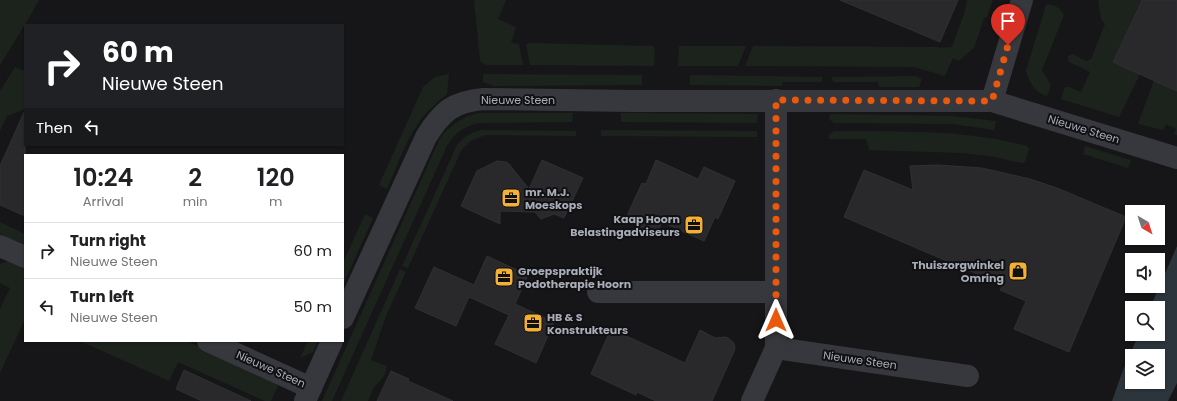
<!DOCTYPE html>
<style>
body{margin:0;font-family:Poppins,sans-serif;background:#f6f6f6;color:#202124;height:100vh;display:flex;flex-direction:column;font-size:15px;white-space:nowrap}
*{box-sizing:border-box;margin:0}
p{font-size:13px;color:#757577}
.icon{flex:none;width:22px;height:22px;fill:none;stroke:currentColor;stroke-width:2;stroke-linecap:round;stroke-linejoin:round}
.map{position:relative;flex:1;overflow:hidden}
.panel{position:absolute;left:24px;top:154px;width:320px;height:188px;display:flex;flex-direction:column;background:#fff;border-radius:0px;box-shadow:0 1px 3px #0004}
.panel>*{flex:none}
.banner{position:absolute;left:24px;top:24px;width:320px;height:122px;border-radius:0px;box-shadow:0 1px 3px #0004;background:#202124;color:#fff;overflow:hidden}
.needle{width:26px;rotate:141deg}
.fabs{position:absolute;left:1125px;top:205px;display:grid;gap:8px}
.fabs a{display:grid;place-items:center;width:40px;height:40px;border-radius:0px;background:#fff;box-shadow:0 1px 3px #0004;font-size:20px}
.pin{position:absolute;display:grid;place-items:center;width:34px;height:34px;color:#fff;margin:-41px -17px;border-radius:50% 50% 50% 0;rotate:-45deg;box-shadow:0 0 4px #0007}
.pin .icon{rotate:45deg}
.me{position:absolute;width:44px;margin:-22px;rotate:0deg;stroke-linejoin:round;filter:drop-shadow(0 0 3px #0008)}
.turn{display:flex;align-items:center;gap:14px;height:84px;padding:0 12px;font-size:18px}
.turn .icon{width:52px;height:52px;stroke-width:2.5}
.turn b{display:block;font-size:28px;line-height:34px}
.then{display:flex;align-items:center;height:38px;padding:0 12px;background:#0003;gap:8px;font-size:15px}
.eta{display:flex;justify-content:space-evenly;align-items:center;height:68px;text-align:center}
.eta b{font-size:24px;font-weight:600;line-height:28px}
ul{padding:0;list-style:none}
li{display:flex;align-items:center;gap:12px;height:56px;padding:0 12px;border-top:1px solid #e0e0e0}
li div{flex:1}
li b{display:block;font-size:15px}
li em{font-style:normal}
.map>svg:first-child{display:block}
</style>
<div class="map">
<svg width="1177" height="401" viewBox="0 0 1177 401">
<rect width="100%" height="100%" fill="#161618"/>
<!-- green -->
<g fill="#1c231d">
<path d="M 0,0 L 39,0 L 30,16 L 0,65 Z"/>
<path d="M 474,0 L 506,0 L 498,19 L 516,27 L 511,43 L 519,44 L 523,65 L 486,65 L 480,61 Z"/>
<path d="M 967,0 L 993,0 L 987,17 L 984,18 L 974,48 L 959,61 L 953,58 L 945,76 L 914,67 L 745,66 L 753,46 L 938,47 L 939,48 L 952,47 L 965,11 Z"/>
<path d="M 1098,0 L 1141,0 L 1113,61 L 1140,74 L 1119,117 L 1061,99 L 1065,87 L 1069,87 L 1081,92 L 1090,72 L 1069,62 L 1068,59 L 1068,56 L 1073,54 L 1086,61 L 1091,59 L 1105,24 L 1101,19 Z"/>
<path d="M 1047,4 C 1055,5 1060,7 1064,15 L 1042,70 L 1051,85 L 1047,96 C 1035,93 1029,82 1026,71 L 1046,5 Z"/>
<path d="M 529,43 L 653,46 L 655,50 L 654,66 L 530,65 L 526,45 Z"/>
<path d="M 679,46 L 746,46 L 738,66 L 678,66 Z"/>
<path d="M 15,67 L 25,71 L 25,109 L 7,116 L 0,131 L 0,91 Z"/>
<path d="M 449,74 L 447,94 C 441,99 435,104 430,109 C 410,128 398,164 387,189 L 379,185 L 423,87 L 435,77 Z"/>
<path d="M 483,74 L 642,75 L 642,85 L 494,86 L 483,82 Z"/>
<path d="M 690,75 L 822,77 L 822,82 L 783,82 L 782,86 L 690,85 Z"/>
<path d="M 915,76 L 922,79 L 919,87 L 879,87 L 878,82 L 833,82 L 832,77 Z"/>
<path d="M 1154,80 L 1177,91 L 1177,135 L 1174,134 L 1176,129 L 1166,124 L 1163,130 L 1138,124 Z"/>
<path d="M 478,113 L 573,113 L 572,122 L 478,123 C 463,127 455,133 447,146 L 332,401 L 322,401 L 440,138 C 450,125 462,117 478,113 Z"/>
<path d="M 621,113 L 758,114 L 757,123 L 621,122 Z"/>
<path d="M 830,114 L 953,116 L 996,121 L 994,130 L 953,124 L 834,123 L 829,119 Z"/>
<path d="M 481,130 L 576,131 L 576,136 L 485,135 L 471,141 L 464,147 L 460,153 L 408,268 L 402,266 L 457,145 C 464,137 471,132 481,130 Z"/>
<path d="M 601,130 L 757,131 L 757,137 L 601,136 Z"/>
<path d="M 834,131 C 901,132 963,129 1027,146 L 1029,149 L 1025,162 L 1022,163 L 990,156 L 961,153 L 869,150 L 866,139 L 829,139 L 829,135 Z"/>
<path d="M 1085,146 L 1131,160 L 1128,168 L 1083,154 Z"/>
<path d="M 365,214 L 373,218 L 343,285 L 343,263 Z"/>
<path d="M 0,222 L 25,234 L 25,245 L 0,234 Z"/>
<path d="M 9,261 L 25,267 L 25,319 L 0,373 L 0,309 L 10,288 L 0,283 L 0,264 Z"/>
<path d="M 400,269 L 406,272 L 386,316 L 371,360 L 386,366 C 387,376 380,380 375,386 C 372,390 370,396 368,401 L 341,401 Z"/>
<path d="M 80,341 L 187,341 L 274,380 L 278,386 L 271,401 L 265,401 L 178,362 L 169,381 Z"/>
<path d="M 308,341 L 318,341 L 313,352 L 300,358 Z"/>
</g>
<!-- water -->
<path fill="#2c353c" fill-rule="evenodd" d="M 1177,246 L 1177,383 L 1168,401 L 1112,401 L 1123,370 L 1139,334 L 1158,334 L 1158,308 L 1150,308 ZM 1132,356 L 1158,356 L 1158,382 L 1132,382 Z"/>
<!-- building -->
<g fill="#29292c" stroke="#303034">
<path d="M 840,0 L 958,0 L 940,42 Z"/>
<path d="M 1142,0 L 1177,0 L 1177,91 L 1113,62 Z"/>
<path d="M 25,110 L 25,216 L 0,205 L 0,166 Z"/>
<path d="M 542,160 L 583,178 L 564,218 L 554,214 L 541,219 L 535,212 L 500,211 L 500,224 L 461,206 L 477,171 L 497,161 L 506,162 L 509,164 L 529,189 Z"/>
<path d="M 656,160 L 698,179 L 704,167 L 735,181 L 718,219 L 715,217 L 704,241 L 662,222 L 657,234 L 625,220 L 642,183 L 646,184 Z"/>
<path d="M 938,165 L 982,168 L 1030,179 L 1057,188 L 1126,217 L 1069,352 L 1014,329 L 1026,301 L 1000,290 L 1003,285 L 844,217 L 864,170 L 913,190 L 910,166 Z"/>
<path d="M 487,256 L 528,275 L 515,304 L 554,322 L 536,363 L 495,344 L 509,315 L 469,297 L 456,326 L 415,308 L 434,267 L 474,285 Z"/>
<path d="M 611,329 L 685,363 L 700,330 L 715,338 L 725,337 L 728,338 L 734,343 L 735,349 L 712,401 L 656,401 L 637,392 L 636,395 L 591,374 Z"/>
<path d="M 184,370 L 251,401 L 202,401 L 176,389 Z"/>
<path d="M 391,371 L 409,379 L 408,381 L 453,401 L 377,401 Z"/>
</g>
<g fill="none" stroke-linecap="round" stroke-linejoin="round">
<!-- minor -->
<g stroke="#37383d" stroke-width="22">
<path d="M 0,246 L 25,257"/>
<path d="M 598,292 L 776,292"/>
<path d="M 208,341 L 311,388"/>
<path d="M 776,348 L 968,376"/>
<path d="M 752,401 L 776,348 L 776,100"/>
</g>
<!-- tertiary -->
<g stroke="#37383d" stroke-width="22">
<path d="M 992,101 L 1022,0"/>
<path d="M 343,318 L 426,137 C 442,111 453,102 483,99 L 633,101 L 992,101 L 1177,158"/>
<path d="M 305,401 L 332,341"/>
</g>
</g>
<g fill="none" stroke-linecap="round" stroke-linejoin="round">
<!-- route -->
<path stroke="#ea580c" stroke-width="7" stroke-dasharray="0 12.6" d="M 776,320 L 776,100 L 992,101 L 1008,45"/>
</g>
<!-- icons -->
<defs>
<symbol id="office-square" viewBox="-11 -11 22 22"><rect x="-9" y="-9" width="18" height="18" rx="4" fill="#f2b134" stroke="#111113"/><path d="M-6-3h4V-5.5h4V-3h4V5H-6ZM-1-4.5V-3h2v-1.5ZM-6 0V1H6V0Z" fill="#111"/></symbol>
<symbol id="shop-square" viewBox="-11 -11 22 22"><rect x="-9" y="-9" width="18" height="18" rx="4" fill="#f2b134" stroke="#111113"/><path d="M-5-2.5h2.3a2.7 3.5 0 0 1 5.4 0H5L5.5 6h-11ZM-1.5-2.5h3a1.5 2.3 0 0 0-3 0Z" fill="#111"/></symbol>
</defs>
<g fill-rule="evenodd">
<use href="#office-square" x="500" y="187" width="22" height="22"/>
<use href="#office-square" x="683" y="214" width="22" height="22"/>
<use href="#shop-square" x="1007" y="260" width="22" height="22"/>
<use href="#office-square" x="493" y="266" width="22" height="22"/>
<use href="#office-square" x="522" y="312" width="22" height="22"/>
</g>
<g text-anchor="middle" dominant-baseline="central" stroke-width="4" stroke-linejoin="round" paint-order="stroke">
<!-- street labels -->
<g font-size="11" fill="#a8adb8" stroke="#111113">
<text x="518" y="100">Nieuwe Steen</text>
<text transform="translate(1084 129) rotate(17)">Nieuwe Steen</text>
<text transform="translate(860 360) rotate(8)">Nieuwe Steen</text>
<text transform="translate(271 369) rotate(24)">Nieuwe Steen</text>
</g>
<!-- poi labels -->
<g font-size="11" font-weight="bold" fill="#a8adb8" stroke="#111113" text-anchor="start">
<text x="525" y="192">mr. M.J.<tspan x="525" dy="13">Moeskops</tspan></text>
<text x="680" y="219" text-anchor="end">Kaap Hoorn<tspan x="680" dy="13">Belastingadviseurs</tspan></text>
<text x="1004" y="265" text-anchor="end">Thuiszorgwinkel<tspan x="1004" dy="13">Omring</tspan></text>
<text x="518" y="271">Groepspraktijk<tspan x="518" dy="13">Podotherapie Hoorn</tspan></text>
<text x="547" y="317">HB &amp; S<tspan x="547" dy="13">Konstrukteurs</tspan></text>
</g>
</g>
</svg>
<div class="fabs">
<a><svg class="needle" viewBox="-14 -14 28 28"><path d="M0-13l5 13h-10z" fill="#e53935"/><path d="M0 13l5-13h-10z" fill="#757577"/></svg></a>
<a><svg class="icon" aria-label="sound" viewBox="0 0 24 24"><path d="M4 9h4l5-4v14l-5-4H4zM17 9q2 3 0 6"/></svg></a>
<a><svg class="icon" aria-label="search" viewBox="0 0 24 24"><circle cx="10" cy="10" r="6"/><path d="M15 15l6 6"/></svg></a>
<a><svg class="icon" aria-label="layers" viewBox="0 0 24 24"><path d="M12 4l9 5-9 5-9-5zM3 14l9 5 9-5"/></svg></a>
</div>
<div class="pin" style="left:1008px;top:45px;background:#d93025"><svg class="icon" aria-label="arrive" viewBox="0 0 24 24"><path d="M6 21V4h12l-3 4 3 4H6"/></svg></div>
<svg class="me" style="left:776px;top:320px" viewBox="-20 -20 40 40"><path d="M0-17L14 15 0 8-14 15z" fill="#ea580c" stroke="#fff" stroke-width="4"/></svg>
<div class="banner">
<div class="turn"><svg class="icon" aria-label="right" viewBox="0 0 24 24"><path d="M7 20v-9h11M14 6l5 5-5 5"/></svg><div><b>60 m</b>Nieuwe Steen</div></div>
<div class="then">Then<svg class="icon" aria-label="left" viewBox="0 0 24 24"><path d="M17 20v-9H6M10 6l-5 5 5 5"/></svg></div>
</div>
<section class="panel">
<div class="eta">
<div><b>10:24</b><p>Arrival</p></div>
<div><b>2</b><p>min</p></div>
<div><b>120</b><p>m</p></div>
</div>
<ul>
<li><svg class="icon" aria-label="right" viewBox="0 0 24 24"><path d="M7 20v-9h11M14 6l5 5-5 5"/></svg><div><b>Turn right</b><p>Nieuwe Steen</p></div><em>60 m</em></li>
<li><svg class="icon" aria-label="left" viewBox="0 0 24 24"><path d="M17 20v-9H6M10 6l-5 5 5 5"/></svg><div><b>Turn left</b><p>Nieuwe Steen</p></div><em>50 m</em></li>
</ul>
</section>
</div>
